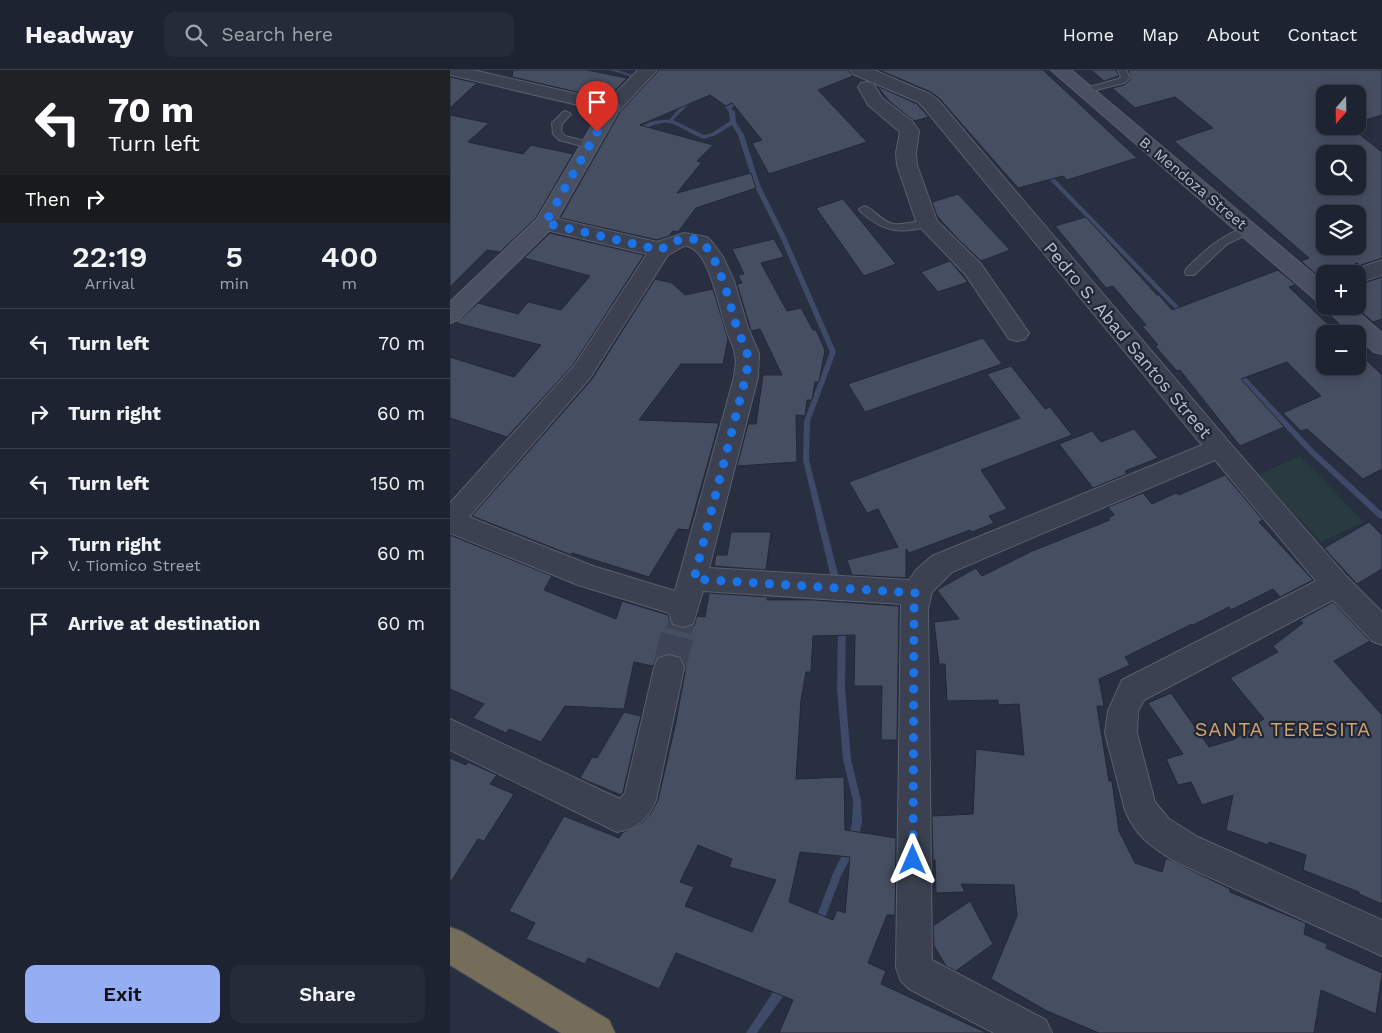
<!DOCTYPE html>
<meta charset="utf-8">
<style>
body{margin:0;font-family:"Work Sans",sans-serif;background:#252b38;color:#f1f3f6;height:100vh;display:flex;flex-direction:column;font-size:19px;white-space:nowrap}
*{box-sizing:border-box;margin:0}
p{font-size:16px;color:#a0a4ab}
.icon{flex:none;width:28px;height:28px;fill:none;stroke:currentColor;stroke-width:2;stroke-linecap:round;stroke-linejoin:round}
.map{position:relative;flex:1;overflow:hidden}
.sheet{display:flex;flex-direction:column;background:#1d2330;width:450px}
.sheet>*{flex:none}
.guide{background:#202124;color:#fff;overflow:hidden}
.needle{width:32px;rotate:200deg}
.tools{position:absolute;left:866px;top:15px;display:grid;gap:10px}
.tools a{display:grid;place-items:center;width:50px;height:50px;border-radius:10px;background:#1d2330;box-shadow:0 2px 12px #0003,0 0 0 1px #3b404c;font-size:25px}
.pin{position:absolute;display:grid;place-items:center;width:42px;height:42px;color:#fff;margin:-51px -21px;border-radius:50% 50% 50% 0;rotate:-45deg;box-shadow:0 0 5px #0007}
.pin .icon{rotate:45deg}
.me{position:absolute;width:55px;margin:-28px;rotate:0deg;stroke-linejoin:round;filter:drop-shadow(0 0 4px #0008)}
.turn{display:flex;align-items:center;gap:18px;height:105px;padding:0 25px;font-size:22px}
.turn .icon{width:65px;height:65px;stroke-width:2.5}
.turn b{display:block;font-size:35px;line-height:42px}
.then{display:flex;align-items:center;height:48px;padding:0 25px;background:#0003;gap:10px;font-size:19px}
.eta{display:flex;justify-content:space-evenly;align-items:center;height:85px;text-align:center}
.eta b{font-size:30px;font-weight:600;line-height:35px}
.primary-button{display:flex;gap:10px;margin-top:auto;padding:10px 25px}
.primary-button a{flex:1;height:58px;border-radius:10px;background:#94adf3;color:#111;font-size:20px;font-weight:600;line-height:58px;text-align:center}
.primary-button a+a{background:#252b38;color:#f1f3f6}
ul{padding:0;list-style:none}
li{display:flex;align-items:center;gap:15px;height:70px;padding:0 25px;border-top:1px solid #3b404c}
li div{flex:1}
li b{display:block;font-size:19px}
li em{font-style:normal}
header{display:flex;align-items:center;gap:30px;box-sizing:border-box;height:70px;padding:0 25px;background:#1d2330;border-bottom:1px solid #3b404c}
header strong{font-size:24px}
nav{display:flex;gap:28px;margin-inline-start:auto;font-size:18px}
.search{width:350px;height:45px;background:#252b38;display:flex;align-items:center;gap:12px;box-sizing:border-box;padding:0 18px;border-radius:10px;color:#a0a4ab;font-size:19px}
main{display:flex;flex:1;min-height:0}
.map>svg:first-child{display:block}
</style>
<header>
<strong>Headway</strong>
<div class="search"><svg class="icon" aria-label="search" viewBox="0 0 24 24"><circle cx="10" cy="10" r="6"/><path d="M15 15l6 6"/></svg>Search here</div>
<nav><a>Home</a><a>Map</a><a>About</a><a>Contact</a></nav>
</header>
<main>
<section class="sheet">
<div class="guide">
<div class="turn"><svg class="icon" aria-label="left" viewBox="0 0 24 24"><path d="M17 20v-9H6M10 6l-5 5 5 5"/></svg><div><b>70 m</b>Turn left</div></div>
<div class="then">Then<svg class="icon" aria-label="right" viewBox="0 0 24 24"><path d="M7 20v-9h11M14 6l5 5-5 5"/></svg></div>
</div>
<div class="eta">
<div><b>22:19</b><p>Arrival</p></div>
<div><b>5</b><p>min</p></div>
<div><b>400</b><p>m</p></div>
</div>
<ul>
<li><svg class="icon" aria-label="left" viewBox="0 0 24 24"><path d="M17 20v-9H6M10 6l-5 5 5 5"/></svg><div><b>Turn left</b></div><em>70 m</em></li>
<li><svg class="icon" aria-label="right" viewBox="0 0 24 24"><path d="M7 20v-9h11M14 6l5 5-5 5"/></svg><div><b>Turn right</b></div><em>60 m</em></li>
<li><svg class="icon" aria-label="left" viewBox="0 0 24 24"><path d="M17 20v-9H6M10 6l-5 5 5 5"/></svg><div><b>Turn left</b></div><em>150 m</em></li>
<li><svg class="icon" aria-label="right" viewBox="0 0 24 24"><path d="M7 20v-9h11M14 6l5 5-5 5"/></svg><div><b>Turn right</b><p>V. Tiomico Street</p></div><em>60 m</em></li>
<li><svg class="icon" aria-label="arrive" viewBox="0 0 24 24"><path d="M6 21V4h12l-3 4 3 4H6"/></svg><div><b>Arrive at destination</b></div><em>60 m</em></li>
</ul>
<div class="primary-button"><a>Exit</a><a>Share</a></div>
</section>
<div class="map">
<svg width="932" height="963" viewBox="0 0 932 963">
<rect width="100%" height="100%" fill="#272f40"/>
<!-- green -->
<path fill="#293b41" d="M 850,386 L 914,452 L 871,472 L 808,405 Z"/>
<g fill="none" stroke-linecap="round" stroke-linejoin="round">
<!-- stream -->
<g fill="#3e4a68" fill-rule="evenodd">
<path d="M 160,0 L 167,0 L 210,13 L 206,14 Z"/>
<path d="M 235,30 L 239,30 L 241,32 L 223,50 L 254,65 L 262,63 L 280,51 L 279,42 L 275,37 L 276,36 L 291,30 L 294,32 L 281,38 L 285,42 L 286,52 L 294,65 L 310,115 L 336,167 L 386,282 L 360,351 L 359,390 L 388,504 L 390,526 L 393,540 L 392,542 L 389,543 L 386,542 L 382,526 L 380,504 L 353,390 L 354,351 L 380,282 L 330,167 L 304,115 L 288,65 L 282,55 L 266,65 L 254,69 C 223,57 224,44 190,61 L 185,60 C 195,53 207,49 219,50 L 235,32 Z"/>
<path d="M 596,101 L 598,102 L 736,244 L 736,246 L 732,246 L 594,104 L 593,103 Z"/>
<path d="M 784,299 L 788,299 L 864,380 L 932,442 L 932,449 L 929,448 L 860,384 L 784,303 L 783,301 Z"/>
<path d="M 392,553 L 395,554 L 396,556 L 395,619 L 401,689 L 411,731 L 412,753 L 405,779 L 391,806 L 372,856 L 369,858 L 366,856 L 364,853 L 384,801 L 396,778 L 402,753 L 403,731 L 393,689 L 387,619 L 388,556 L 389,554 Z"/>
<path d="M 333,912 L 337,913 L 338,917 L 337,921 L 307,963 L 296,963 L 329,913 Z"/>
</g>
</g>
<!-- building -->
<g fill="#464e61" stroke="#222837" fill-rule="evenodd">
<path d="M 63,0 L 137,0 L 177,8 L 157,29 L 62,7 Z"/>
<path d="M 209,0 L 398,0 L 403,6 L 368,20 L 417,72 L 319,104 L 302,73 L 312,70 L 282,33 L 276,36 L 260,25 L 190,55 L 263,75 L 247,91 L 252,92 L 227,123 L 301,103 L 306,118 L 246,138 L 228,162 L 223,161 L 219,166 L 207,170 L 110,148 L 170,42 Z"/>
<path d="M 429,0 L 593,0 L 687,88 L 617,110 L 613,106 L 568,118 L 489,28 L 481,22 Z"/>
<path d="M 641,0 L 666,0 L 669,6 L 654,11 Z"/>
<path d="M 678,0 L 932,0 L 932,45 L 908,52 L 908,24 L 875,24 L 875,56 L 899,56 L 932,82 L 932,188 L 908,196 L 908,193 L 869,207 L 851,191 L 859,188 L 724,71 L 763,58 L 725,27 L 685,38 L 662,18 L 674,15 L 681,9 ZM 875,84 L 908,84 L 908,116 L 875,116 ZM 875,144 L 908,144 L 908,176 L 875,176 Z"/>
<path d="M 0,7 L 27,13 L 0,38 Z"/>
<path d="M 427,16 L 467,34 L 479,47 L 464,51 L 439,31 Z"/>
<path d="M 0,45 L 39,53 L 18,72 L 73,84 L 81,75 L 123,84 L 86,148 L 50,182 L 37,180 L 0,217 Z"/>
<path d="M 508,124 L 560,180 L 531,191 L 507,168 L 487,146 L 482,132 Z"/>
<path d="M 393,129 L 446,194 L 414,206 L 366,138 Z"/>
<path d="M 636,147 L 707,225 L 709,225 L 722,240 L 828,200 L 846,215 L 839,217 L 888,264 L 875,264 L 875,296 L 908,296 L 908,282 L 932,305 L 932,399 L 913,409 L 857,359 L 851,361 L 833,343 L 871,326 L 837,292 L 791,309 L 834,357 L 790,376 L 730,300 L 727,301 L 705,276 L 708,275 L 692,256 L 696,255 L 663,216 L 656,218 L 605,156 Z"/>
<path d="M 100,163 L 194,185 L 123,295 L 57,367 L 0,348 L 0,287 L 64,307 L 91,275 L 6,253 L 28,233 L 68,244 L 78,232 L 111,240 L 140,206 L 74,188 Z"/>
<path d="M 324,169 L 334,187 L 311,193 L 337,241 L 351,238 L 363,260 L 366,260 L 375,280 L 369,312 L 365,312 L 362,330 L 357,330 L 355,346 L 346,345 L 347,392 L 287,396 L 298,354 L 306,354 L 313,305 L 332,305 L 310,259 L 301,261 L 300,257 L 287,214 L 292,213 L 288,205 L 294,204 L 282,179 Z"/>
<path d="M 500,191 L 518,212 L 488,222 L 471,202 Z"/>
<path d="M 932,207 L 932,249 L 923,252 L 908,239 L 908,215 Z"/>
<path d="M 205,209 L 222,213 L 235,225 L 263,219 L 278,269 L 273,294 L 231,294 L 189,350 L 269,353 L 239,460 L 228,459 L 199,507 L 122,483 L 121,485 L 22,446 L 142,309 Z"/>
<path d="M 533,268 L 552,294 L 415,342 L 398,314 Z"/>
<path d="M 561,296 L 595,339 L 600,337 L 622,365 L 531,400 L 557,439 L 539,446 L 544,453 L 522,462 L 520,460 L 459,483 L 456,479 L 456,508 L 402,505 L 397,490 L 448,477 L 428,439 L 417,443 L 399,412 L 570,348 L 537,304 Z"/>
<path d="M 684,359 L 708,388 L 675,401 L 677,404 L 643,418 L 609,374 L 642,361 L 651,372 Z"/>
<path d="M 775,405 L 813,450 L 809,452 L 863,510 L 830,527 L 823,519 L 781,540 L 779,537 L 743,555 L 742,554 L 675,587 L 680,595 L 649,609 L 654,636 L 647,636 L 659,711 L 662,711 L 669,761 L 685,793 L 712,802 L 716,788 L 780,819 L 780,822 L 856,853 L 854,864 L 877,874 L 876,878 L 932,903 L 926,944 L 871,920 L 864,963 L 649,963 L 597,941 L 541,909 L 567,846 L 564,815 L 511,814 L 515,822 L 486,823 L 485,790 L 483,790 L 482,746 L 523,744 L 526,679 L 574,685 L 569,634 L 548,635 L 548,630 L 497,631 L 495,594 L 489,594 L 484,552 L 509,549 L 487,520 L 526,498 L 532,506 L 580,482 L 660,450 L 658,448 L 664,445 L 658,437 L 693,423 L 702,434 L 726,423 L 729,425 Z"/>
<path d="M 919,452 L 932,465 L 932,499 L 907,514 L 874,478 Z"/>
<path d="M 281,462 L 321,462 L 316,500 L 264,496 L 266,485 L 277,485 Z"/>
<path d="M 0,465 L 102,506 L 94,520 L 166,549 L 172,531 L 218,545 L 222,556 L 234,559 L 244,556 L 247,546 L 255,547 L 259,523 L 318,527 L 317,530 L 364,530 L 449,536 L 447,670 L 431,670 L 432,616 L 404,616 L 405,565 L 363,566 L 361,602 L 356,602 L 351,630 L 346,709 L 394,707 L 395,760 L 446,768 L 445,845 L 437,845 L 418,893 L 436,901 L 431,914 L 537,963 L 329,963 L 343,930 L 226,883 L 209,919 L 138,888 L 135,894 L 76,869 L 85,853 L 59,841 L 114,746 L 169,768 L 172,763 L 192,753 L 201,743 L 208,730 L 225,656 L 236,597 L 230,586 L 219,583 L 208,586 L 203,596 L 184,592 L 174,639 L 115,636 L 91,672 L 59,659 L 56,663 L 23,648 L 34,634 L 0,619 ZM 248,775 L 282,789 L 279,797 L 326,810 L 302,862 L 235,836 L 244,817 L 230,812 ZM 350,782 L 400,787 L 395,843 L 387,840 L 383,850 L 339,832 Z"/>
<path d="M 883,532 L 920,571 L 884,591 L 932,645 L 932,834 L 909,824 L 909,822 L 853,800 L 856,785 L 819,772 L 818,775 L 776,760 L 783,725 L 752,735 L 741,712 L 728,715 L 716,689 L 733,684 L 698,633 L 721,623 L 759,677 L 785,669 L 814,649 L 780,608 L 828,582 L 823,576 L 853,553 L 850,550 Z"/>
<path d="M 174,642 L 191,646 L 173,722 L 171,725 L 130,708 L 142,687 L 147,688 Z"/>
<path d="M 0,688 L 16,695 L 18,692 L 47,705 L 40,714 L 64,724 L 34,771 L 28,769 L 0,813 Z"/>
<path d="M 520,831 L 543,874 L 506,901 L 496,896 L 484,876 L 483,856 Z"/>
</g>
<g fill="none" stroke-linecap="round" stroke-linejoin="round">
<!-- street-tunnel-far1 -->
<path stroke="#3d4455" stroke-width="26" stroke-dasharray="26 13" stroke-linecap="butt" d="M 229,561 L 233,545"/>
<!-- street-tunnel -->
<path stroke="#3d4455" stroke-width="33" stroke-dasharray="33 16" stroke-linecap="butt" d="M 219,598 L 229,559"/>
<defs>
<g id="lane">
<path d="M 668,0 L 676,0 L 680,8 L 674,13 L 634,23 L 629,20 L 668,9 L 671,7 Z"/>
<path d="M 116,41 L 121,44 L 112,54 L 111,61 L 115,66 L 142,73 L 142,77 L 139,78 L 109,70 L 103,64 L 102,53 L 113,42 Z"/>
<path d="M 414,136 C 425,139 431,152 444,154 C 455,156 475,147 482,154 L 481,156 C 450,164 434,163 410,141 L 409,139 Z"/>
<path d="M 798,157 L 803,160 L 802,162 L 777,174 L 744,205 L 736,205 L 735,202 L 736,199 C 754,181 772,164 798,157 Z"/>
</g>
<g id="street">
<path d="M 0,0 L 23,0 L 158,31 L 188,0 L 207,0 L 169,41 L 162,43 L 0,5 Z"/>
<path d="M 400,0 L 424,0 L 480,24 L 488,30 L 778,371 L 896,506 L 932,542 L 932,575 L 922,571 L 883,530 L 694,630 L 688,641 L 687,663 L 705,732 L 719,749 L 748,767 L 932,850 L 932,886 L 724,791 C 701,776 686,767 675,740 L 655,663 L 658,641 L 672,610 L 866,511 L 765,390 L 502,502 L 482,522 L 478,539 L 482,890 L 596,950 L 602,963 L 544,963 L 459,919 L 451,911 L 446,898 L 451,534 L 253,521 L 243,554 L 233,557 L 223,554 L 219,543 L 128,515 L 0,463 L 0,433 L 124,296 L 197,184 L 88,158 L 85,153 L 88,148 L 95,146 L 207,172 L 234,163 L 257,167 L 263,173 L 273,187 L 284,211 L 298,258 L 309,283 L 308,307 L 259,498 L 459,510 L 466,500 L 482,486 L 752,375 L 474,38 L 468,32 L 403,4 ZM 234,176 C 259,175 269,239 276,258 C 278,266 282,273 284,280 L 286,292 L 284,307 L 225,521 L 143,496 L 19,447 L 140,308 L 218,185 Z"/>
<path d="M 417,12 L 423,13 L 432,28 L 462,51 L 469,61 L 466,83 L 467,95 L 487,151 L 531,194 L 579,263 L 575,269 L 567,271 L 559,269 L 515,204 L 467,154 L 447,95 L 446,83 L 450,62 L 418,35 L 408,17 L 411,13 Z"/>
<path d="M 932,190 L 932,205 L 908,213 L 908,204 L 898,204 L 900,201 Z"/>
<path d="M 219,585 L 230,588 L 234,598 L 206,730 C 198,749 188,758 167,762 L 0,680 L 0,649 L 170,729 L 175,723 L 204,598 L 208,588 Z"/>
</g>
<g id="secondary">
<path d="M 601,0 L 621,0 L 875,214 L 875,234 L 867,231 Z"/>
<path d="M 162,31 L 169,33 L 171,37 L 102,158 L 8,250 L 0,253 L 0,232 L 87,149 L 153,37 L 155,33 Z"/>
<path d="M 875,236 L 901,236 L 932,263 L 932,284 L 924,282 L 908,267 L 908,264 L 903,264 L 878,241 Z"/>
</g>
<path id="highway" d="M 0,857 L 13,862 L 159,950 L 165,963 L 111,963 L 0,895 Z"/>
</defs>
<!-- lane casing -->
<use href="#lane" stroke="#595f6d" stroke-width="2"/>
<!-- street casing -->
<use href="#street" stroke="#595f6d" stroke-width="2"/>
<!-- secondary casing -->
<use href="#secondary" stroke="#595f6d" stroke-width="2"/>
<!-- highway casing -->
<use href="#highway" stroke="#464c5a" stroke-width="2"/>
<!-- lane -->
<use href="#lane" fill="#3b4150" fill-rule="evenodd"/>
<!-- street -->
<use href="#street" fill="#3b4150" fill-rule="evenodd"/>
<!-- secondary -->
<use href="#secondary" fill="#495062" fill-rule="evenodd"/>
<!-- highway -->
<use href="#highway" fill="#756d59" fill-rule="evenodd"/>
</g>
<g fill="none" stroke-linecap="round" stroke-linejoin="round">
<!-- route -->
<path stroke="#1a73e8" stroke-width="9" stroke-dasharray="0 16.2" d="M 147,62 L 95,153 L 210,180 C 222,172 235,165 249,171 C 268,180 281,239 287,258 C 290,267 295,275 297,283 C 299,290 297,299 296,306 L 244,509 L 466,523 L 464,539 L 463,790"/>
</g>
<g text-anchor="middle" dominant-baseline="central" stroke-width="4.5" stroke-linejoin="round" paint-order="stroke">
<!-- far-street labels -->
<g font-size="15" fill="#b8bdca" stroke="#202635">
<text transform="translate(743 113) rotate(40)">B. Mendoza Street</text>
</g>
<!-- street labels -->
<g font-size="18" fill="#b8bdca" stroke="#202635">
<text transform="translate(678 270) rotate(50)">Pedro S. Abad Santos Street</text>
</g>
<!-- quarter labels -->
<g font-size="20" letter-spacing="1" fill="#d1a46c" stroke="#202635">
<text x="833" y="659">SANTA TERESITA</text>
</g>
</g>
</svg>
<div class="tools">
<a><svg class="needle" viewBox="-14 -14 28 28"><path d="M0-13l5 13h-10z" fill="#e53935"/><path d="M0 13l5-13h-10z" fill="#a0a4ab"/></svg></a>
<a><svg class="icon" aria-label="search" viewBox="0 0 24 24"><circle cx="10" cy="10" r="6"/><path d="M15 15l6 6"/></svg></a>
<a><svg class="icon" aria-label="layers" viewBox="0 0 24 24"><path d="M12 4l9 5-9 5-9-5zM3 14l9 5 9-5"/></svg></a>
<a>+</a>
<a>−</a>
</div>
<div class="pin" style="left:147px;top:62px;background:#d93025"><svg class="icon" aria-label="arrive" viewBox="0 0 24 24"><path d="M6 21V4h12l-3 4 3 4H6"/></svg></div>
<svg class="me" style="left:463px;top:790px" viewBox="-20 -20 40 40"><path d="M0-17L14 15 0 8-14 15z" fill="#1a73e8" stroke="#fff" stroke-width="4"/></svg>
</div>
</main>
